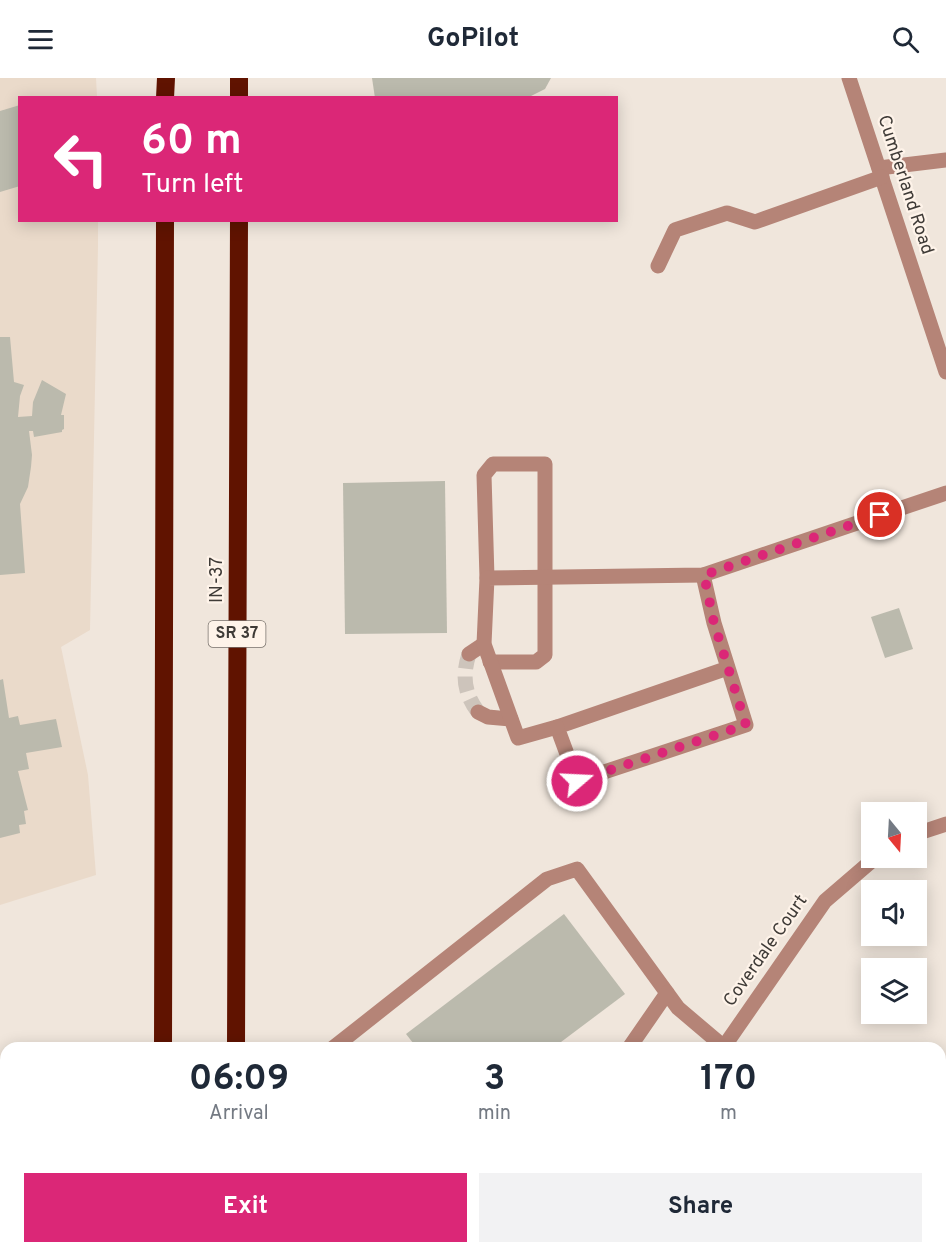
<!DOCTYPE html>
<style>
body{margin:0;font-family:Overpass,sans-serif;background:#f2f2f3;color:#1f2937;height:100vh;display:flex;flex-direction:column;font-size:22px;white-space:nowrap}
*{box-sizing:border-box;margin:0}
p{font-size:20px;color:#747a83}
.icon{flex:none;width:33px;height:33px;fill:none;stroke:currentColor;stroke-width:2;stroke-linecap:round;stroke-linejoin:round}
.map{position:relative;flex:1;overflow:hidden}
.sheet{position:absolute;left:0px;top:964px;width:946px;height:212px;display:flex;flex-direction:column;background:#fff;border-radius:18px 18px 0 0;box-shadow:0 3px 15px #0003}
.sheet>*{flex:none}
.guide{position:absolute;left:18px;top:18px;width:600px;height:126px;border-radius:0px;box-shadow:0 3px 15px #0003;background:#db2777;color:#fff;overflow:hidden}
.needle{width:39px;rotate:162deg}
.fabs{position:absolute;left:861px;top:724px;display:grid;gap:12px}
.fabs a{display:grid;place-items:center;width:66px;height:66px;border-radius:0px;background:#fff;box-shadow:0 3px 15px #0003;font-size:30px}
.pin{position:absolute;display:grid;place-items:center;width:51px;height:51px;color:#fff;margin:-26px;border:3px solid #fff;border-radius:50%;box-shadow:0 2px 6px #0007}
.me{position:absolute;width:66px;margin:-33px;rotate:71deg;stroke-linejoin:round;filter:drop-shadow(0 0 4px #0008)}
.turn{display:flex;align-items:center;gap:21px;height:126px;padding:0 24px;font-size:27px}
.turn .icon{width:78px;height:78px;stroke-width:2.5}
.turn b{display:block;font-size:42px;line-height:51px}
.eta{display:flex;justify-content:space-evenly;align-items:center;height:102px;text-align:center}
.eta b{font-size:36px;font-weight:700;line-height:42px}
.primary-button{display:flex;gap:12px;margin-top:auto;padding:12px 24px}
.primary-button a{flex:1;height:69px;border-radius:0px;background:#db2777;color:#fff;font-size:24px;font-weight:700;line-height:69px;text-align:center}
.primary-button a+a{background:#f2f2f3;color:#1f2937}
header{display:flex;justify-content:space-between;align-items:center;height:78px;padding:0 24px;background:#fff;font-size:27px;font-weight:700}
.map>svg:first-child{display:block}
</style>
<header><svg class="icon" aria-label="menu" viewBox="0 0 24 24"><path d="M4 6h16M4 12h16M4 18h16"/></svg>GoPilot<svg class="icon" aria-label="search" viewBox="0 0 24 24"><circle cx="10" cy="10" r="6"/><path d="M15 15l6 6"/></svg></header>
<div class="map">
<svg width="946" height="1175" viewBox="0 0 946 1175">
<rect width="100%" height="100%" fill="#f0e6dc"/>
<!-- built -->
<path fill="#eadaca" d="M 0,0 L 96,0 L 97,19 L 20,20 L 20,142 L 98,143 L 98,168 L 90,552 L 61,569 L 88,697 L 96,797 L 0,827 Z"/>
<!-- building -->
<g fill="#bbbaad">
<path d="M 372,0 L 551,0 L 545,11 L 527,20 L 375,20 Z"/>
<path d="M 20,27 L 20,108 L 0,114 L 0,33 Z"/>
<path d="M 0,259 L 10,259 L 14,304 L 24,307 L 20,318 L 18,339 L 32,338 L 33,324 L 42,302 L 66,316 L 61,337 L 64,337 L 64,351 L 62,352 L 62,354 L 34,359 L 33,353 L 29,353 L 32,377 L 31,389 L 28,409 L 20,426 L 25,495 L 0,497 Z"/>
<path d="M 445,403 L 447,555 L 345,556 L 343,405 Z"/>
<path d="M 899,530 L 913,571 L 885,580 L 871,539 Z"/>
<path d="M 3,601 L 9,640 L 18,638 L 20,647 L 56,641 L 62,669 L 26,675 L 29,691 L 18,693 L 28,732 L 24,733 L 26,746 L 19,747 L 20,755 L 0,760 L 0,602 Z"/>
<path d="M 564,836 L 625,916 L 553,970 L 417,970 L 406,956 Z"/>
</g>
<g fill="none" stroke-linecap="round" stroke-linejoin="round">
<!-- minor-tunnel -->
<path stroke="#cdc4bb" stroke-width="15" stroke-dasharray="15 8" stroke-linecap="butt" d="M 469,576 C 462,598 464,615 478,634"/>
<!-- minor -->
<g stroke="#b58477" stroke-width="15">
<path d="M 849,0 L 946,294"/>
<path d="M 879,90 L 946,82"/>
<path d="M 658,188 L 675,152 L 727,135 L 755,144 L 882,99"/>
<path d="M 703,497 L 714,545 L 746,647 L 577,703 L 557,649 L 728,590"/>
<path d="M 487,500 L 484,397 L 493,386 L 545,386 L 545,577 L 536,584 L 490,584"/>
<path d="M 469,576 L 484,566"/>
<path d="M 478,634 L 488,639 L 511,641"/>
<path d="M 557,649 L 518,660 L 484,566 L 487,500 L 703,497 L 946,415"/>
<path d="M 916,756 L 946,746"/>
<path d="M 333,970 L 547,801 L 577,791 L 678,930 L 724,969"/>
<path d="M 629,970 L 667,915"/>
<path d="M 723,970 L 825,823 L 875,780"/>
</g>
<!-- highway -->
<g stroke="#601300" stroke-width="18">
<path d="M 165,20 L 166,0"/>
<path d="M 239,20 L 239,0"/>
<path d="M 163,970 L 165,142"/>
<path d="M 236,970 L 239,142"/>
<path d="M 163,1175 L 163,1170"/>
<path d="M 236,1175 L 236,1170"/>
</g>
</g>
<g fill="none" stroke-linecap="round" stroke-linejoin="round">
<!-- route -->
<path stroke="#db2777" stroke-width="10" stroke-dasharray="0 18" d="M 577,703 L 746,647 L 714,545 L 704,497 L 880,437"/>
</g>
<g text-anchor="middle" dominant-baseline="central" stroke-width="4.5" stroke-linejoin="round" paint-order="stroke">
<!-- shield labels -->
<rect fill="#fef3e9" stroke="#78726c" stroke-width="1.5" x="208.5" y="543" width="57" height="26" rx="4.5"/>
<g font-size="16" font-weight="bold" fill="#3f3b37">
<text x="237" y="556">SR 37</text>
</g>
<!-- street labels -->
<g font-size="18" fill="#3f3b37" stroke="#fef3e9">
<text transform="translate(905 107) rotate(72)">Cumberland Road</text>
<text transform="translate(217 502) rotate(-90)">IN-37</text>
<text transform="translate(766 873) rotate(-55)">Coverdale Court</text>
</g>
</g>
</svg>
<div class="fabs">
<a><svg class="needle" viewBox="-14 -14 28 28"><path d="M0-13l5 13h-10z" fill="#e53935"/><path d="M0 13l5-13h-10z" fill="#747a83"/></svg></a>
<a><svg class="icon" aria-label="sound" viewBox="0 0 24 24"><path d="M4 9h4l5-4v14l-5-4H4zM17 9q2 3 0 6"/></svg></a>
<a><svg class="icon" aria-label="layers" viewBox="0 0 24 24"><path d="M12 4l9 5-9 5-9-5zM3 14l9 5 9-5"/></svg></a>
</div>
<div class="pin" style="left:880px;top:437px;background:#d93025"><svg class="icon" aria-label="arrive" viewBox="0 0 24 24"><path d="M6 21V4h12l-3 4 3 4H6"/></svg></div>
<svg class="me" style="left:577px;top:703px" viewBox="-20 -20 40 40"><circle r="17" fill="#db2777" stroke="#fff" stroke-width="3"/><path d="M0-11L8 9 0 5-8 9z" fill="#fff"/></svg>
<div class="guide">
<div class="turn"><svg class="icon" aria-label="left" viewBox="0 0 24 24"><path d="M17 20v-9H6M10 6l-5 5 5 5"/></svg><div><b>60 m</b>Turn left</div></div>
</div>
<section class="sheet">
<div class="eta">
<div><b>06:09</b><p>Arrival</p></div>
<div><b>3</b><p>min</p></div>
<div><b>170</b><p>m</p></div>
</div>
<div class="primary-button"><a>Exit</a><a>Share</a></div>
</section>
</div>
